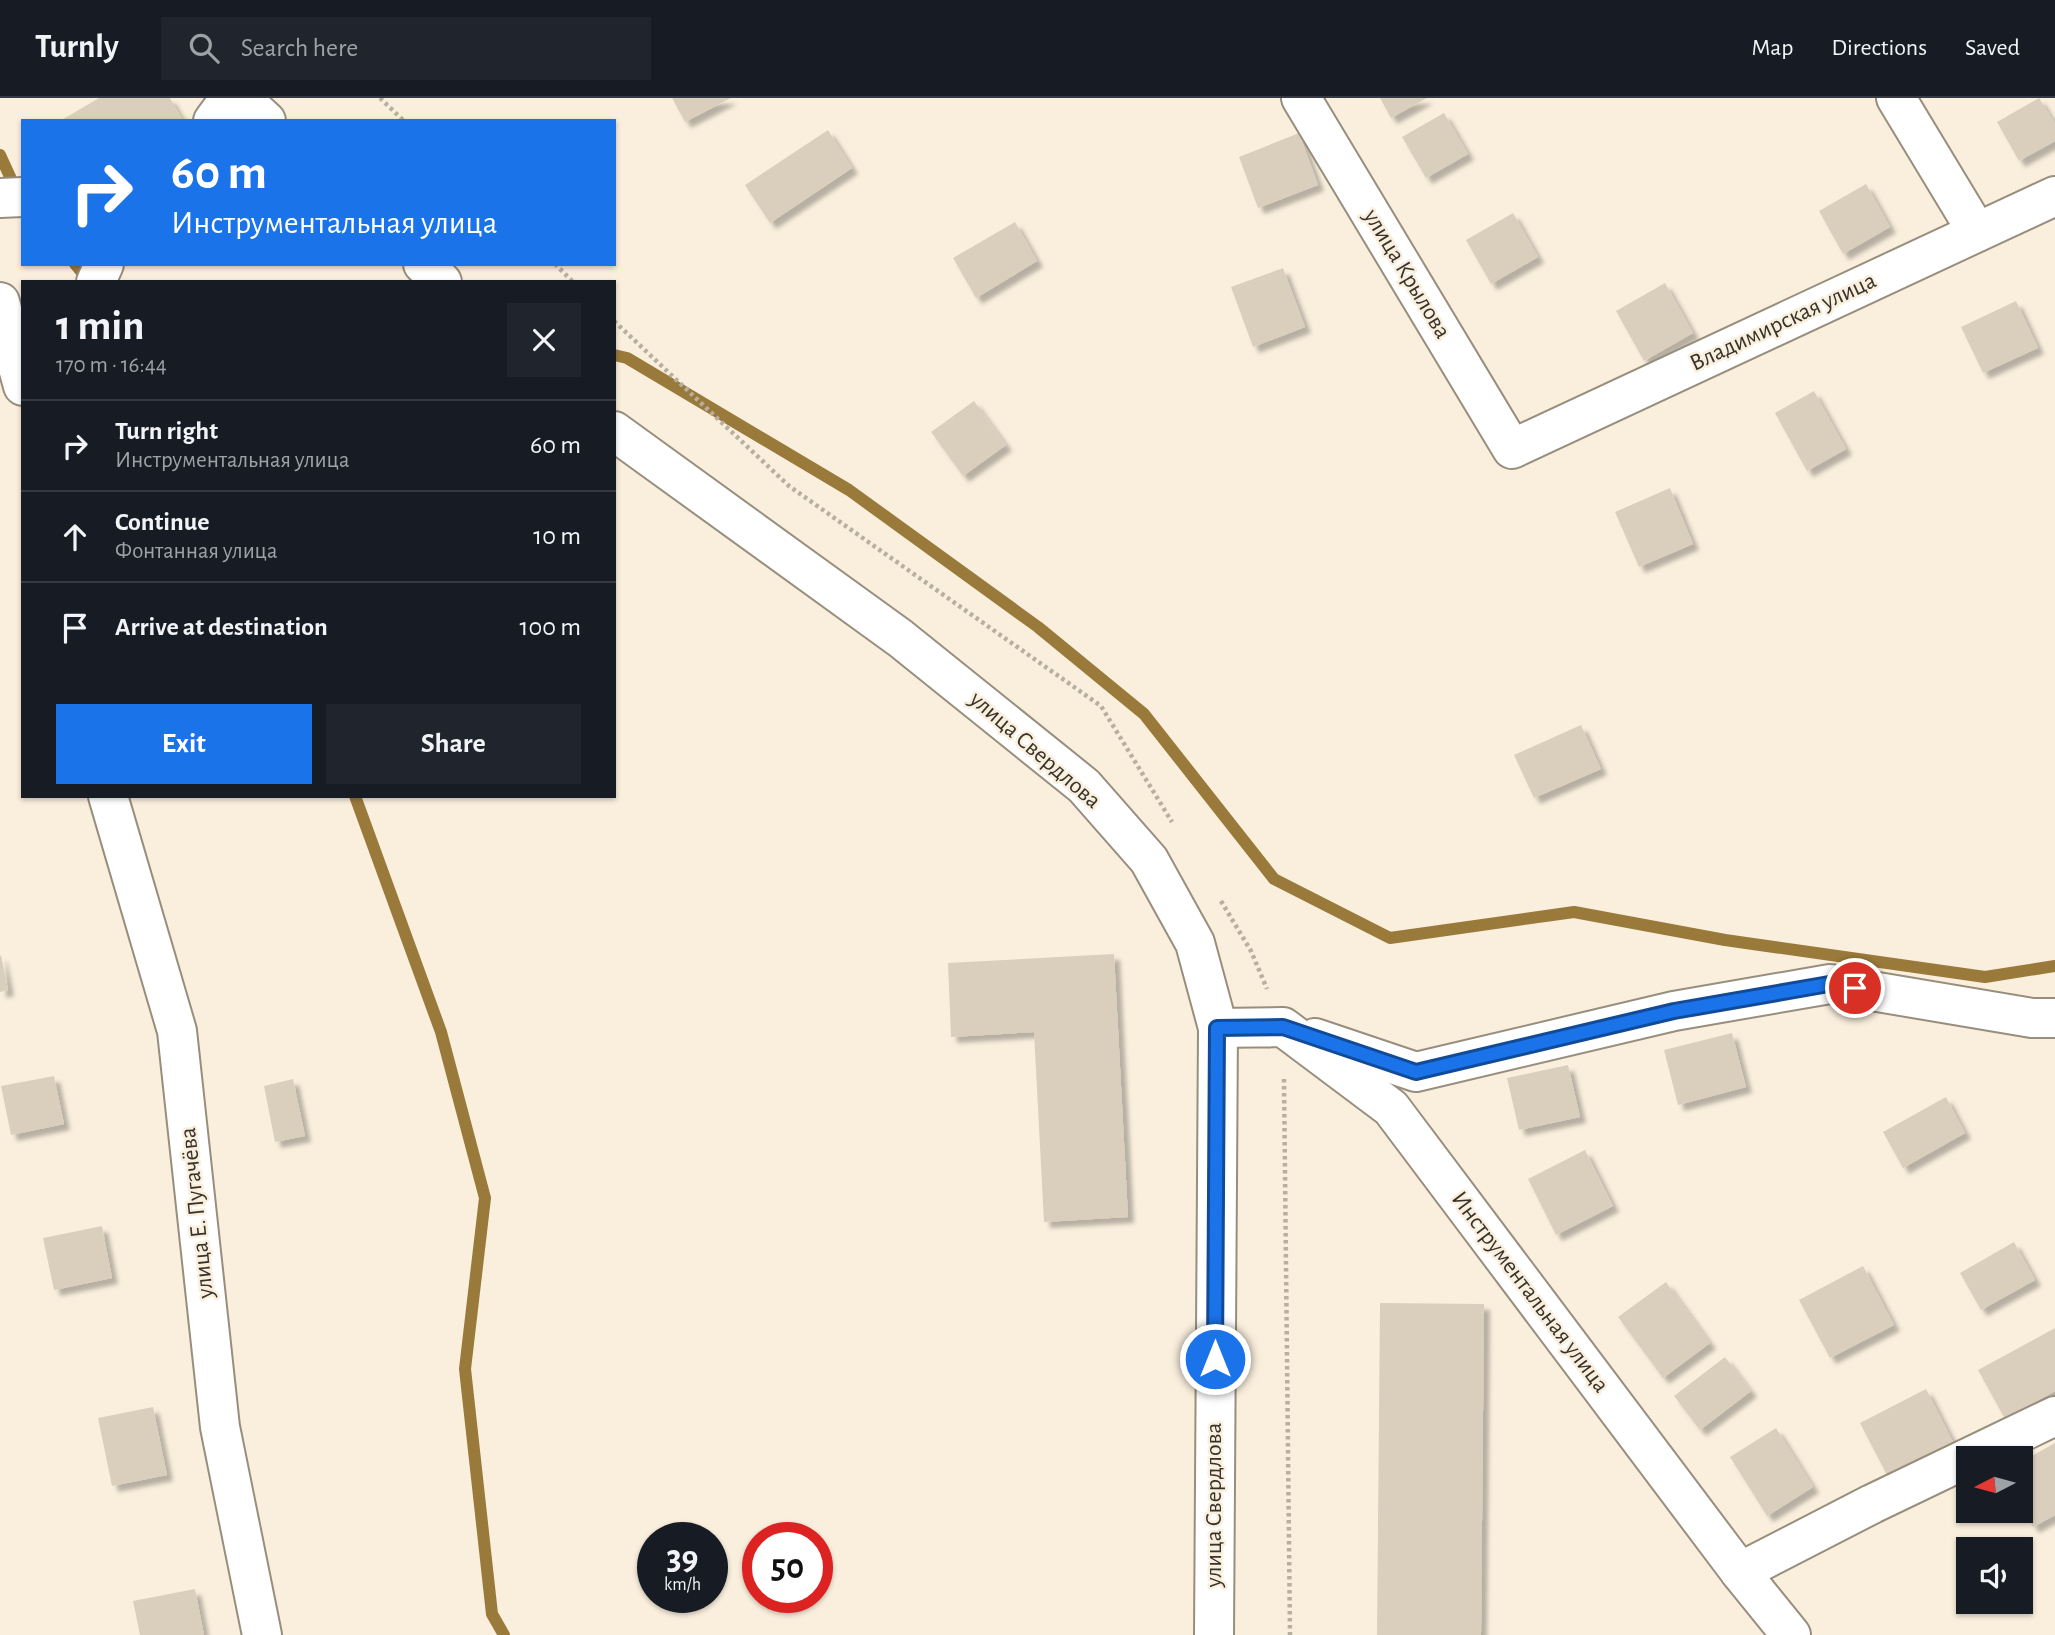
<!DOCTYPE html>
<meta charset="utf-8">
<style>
body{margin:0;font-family:"Alegreya Sans",sans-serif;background:#20242c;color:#f1f3f6;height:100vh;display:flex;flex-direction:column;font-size:26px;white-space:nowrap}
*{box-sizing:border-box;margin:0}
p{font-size:23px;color:#9ea1a6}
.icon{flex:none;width:38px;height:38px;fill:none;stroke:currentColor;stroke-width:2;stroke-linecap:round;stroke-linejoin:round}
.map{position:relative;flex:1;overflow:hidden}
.panel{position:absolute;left:21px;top:182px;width:595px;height:518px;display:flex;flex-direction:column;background:#171b24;border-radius:0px;box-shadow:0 2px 5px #0004}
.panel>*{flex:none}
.guide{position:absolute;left:21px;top:21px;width:595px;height:147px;border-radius:0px;box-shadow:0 2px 5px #0004;background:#1a73e8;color:#fff;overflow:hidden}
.needle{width:46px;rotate:264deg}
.tools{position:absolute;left:1956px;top:1348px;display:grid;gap:14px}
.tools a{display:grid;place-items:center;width:77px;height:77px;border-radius:0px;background:#171b24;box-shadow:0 2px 5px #0004;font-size:35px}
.speed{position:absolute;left:637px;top:1424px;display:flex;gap:14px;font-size:35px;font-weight:700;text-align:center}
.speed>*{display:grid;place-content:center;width:91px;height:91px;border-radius:50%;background:#171b24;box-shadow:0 2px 5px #0004;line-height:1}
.speed small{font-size:18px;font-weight:400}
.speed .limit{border:10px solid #d22;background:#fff;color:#111}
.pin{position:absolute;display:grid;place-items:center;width:60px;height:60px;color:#fff;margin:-30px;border:4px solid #fff;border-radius:50%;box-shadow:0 2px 7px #0007}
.me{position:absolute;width:77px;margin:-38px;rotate:0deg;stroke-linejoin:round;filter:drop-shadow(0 0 5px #0008)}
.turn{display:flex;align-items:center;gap:24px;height:147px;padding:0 35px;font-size:32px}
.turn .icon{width:91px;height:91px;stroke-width:2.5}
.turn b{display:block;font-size:49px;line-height:60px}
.round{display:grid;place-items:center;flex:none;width:74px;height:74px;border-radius:0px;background:#20242c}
.head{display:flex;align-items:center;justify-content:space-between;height:119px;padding:0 35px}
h1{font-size:42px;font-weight:700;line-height:52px}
.primary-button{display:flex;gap:14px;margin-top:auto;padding:14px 35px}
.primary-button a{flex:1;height:80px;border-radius:0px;background:#1a73e8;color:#fff;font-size:28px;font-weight:700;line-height:80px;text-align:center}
.primary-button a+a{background:#20242c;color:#f1f3f6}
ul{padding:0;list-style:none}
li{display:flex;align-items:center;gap:21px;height:91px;padding:0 35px;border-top:2px solid #363941}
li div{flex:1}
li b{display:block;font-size:26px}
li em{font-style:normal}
header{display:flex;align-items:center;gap:42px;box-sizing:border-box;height:98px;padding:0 35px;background:#171b24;border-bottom:2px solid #363941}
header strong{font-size:33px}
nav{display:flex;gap:38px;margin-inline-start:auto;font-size:24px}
.search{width:490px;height:63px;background:#20242c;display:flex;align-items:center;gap:18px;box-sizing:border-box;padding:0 24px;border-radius:0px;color:#9ea1a6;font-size:26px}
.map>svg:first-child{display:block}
</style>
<header>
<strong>Turnly</strong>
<div class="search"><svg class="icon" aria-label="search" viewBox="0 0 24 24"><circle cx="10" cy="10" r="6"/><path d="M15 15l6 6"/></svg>Search here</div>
<nav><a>Map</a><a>Directions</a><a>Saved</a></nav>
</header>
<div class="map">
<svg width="2055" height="1537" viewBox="0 0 2055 1537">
<defs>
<filter id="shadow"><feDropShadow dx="6" dy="6" stdDeviation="2" flood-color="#0004"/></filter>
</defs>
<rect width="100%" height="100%" fill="#faefdd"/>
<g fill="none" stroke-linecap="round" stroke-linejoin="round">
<!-- stream -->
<g stroke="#9a7a3a" stroke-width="12">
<path d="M 0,57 L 17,94"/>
<path d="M 75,166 L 89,183"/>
<path d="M 614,257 L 627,260 L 849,392 L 1038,529 L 1144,616 L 1274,781 L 1390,840 L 1574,814 L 1725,842 L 1985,879 L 2055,868"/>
<path d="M 355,698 L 441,934 L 485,1100 L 465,1271 L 492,1516 L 504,1537"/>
</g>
</g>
<!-- building -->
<g fill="#dacfbd" filter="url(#shadow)">
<path d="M 99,0 L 170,0 L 183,23 L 60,23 Z"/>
<path d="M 672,0 L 731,0 L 685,24 Z"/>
<path d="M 1380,0 L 1427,0 L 1391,20 Z"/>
<path d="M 2039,0 L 2055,26 L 2055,43 L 2019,63 L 1997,24 Z"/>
<path d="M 1444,15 L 1468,56 L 1426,80 L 1402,39 Z"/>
<path d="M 828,32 L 852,70 L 770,125 L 745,87 Z"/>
<path d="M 1299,35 L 1318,87 L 1258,110 L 1239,59 Z"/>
<path d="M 1866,86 L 1890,129 L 1843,156 L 1819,113 Z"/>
<path d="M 1513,115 L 1538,159 L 1491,186 L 1466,142 Z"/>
<path d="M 1015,124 L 1037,163 L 976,200 L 953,160 Z"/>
<path d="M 1283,170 L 1305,229 L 1253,249 L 1231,189 Z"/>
<path d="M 1665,185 L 1693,235 L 1644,263 L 1616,213 Z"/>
<path d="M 2016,203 L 2038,250 L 1983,275 L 1961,229 Z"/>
<path d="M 1814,293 L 1846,351 L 1807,373 L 1775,315 Z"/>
<path d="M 974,303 L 1006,347 L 963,378 L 931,334 Z"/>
<path d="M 1670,390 L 1693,446 L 1639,469 L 1615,414 Z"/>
<path d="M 1581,627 L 1601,671 L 1534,700 L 1514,657 Z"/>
<path d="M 1114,856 L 1128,1119 L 1044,1124 L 1034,934 L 951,939 L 948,865 Z"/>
<path d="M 1,857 L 8,892 L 0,894 L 0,858 Z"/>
<path d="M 1732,935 L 1746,989 L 1678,1007 L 1664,952 Z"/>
<path d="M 1568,967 L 1580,1019 L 1519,1032 L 1507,980 Z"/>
<path d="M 54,978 L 64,1026 L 11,1037 L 1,988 Z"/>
<path d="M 293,981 L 305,1038 L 275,1044 L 264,988 Z"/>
<path d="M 1946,999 L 1965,1035 L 1903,1070 L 1883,1034 Z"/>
<path d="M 1585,1052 L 1613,1108 L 1556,1137 L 1528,1081 Z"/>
<path d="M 102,1128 L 112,1180 L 54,1192 L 43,1140 Z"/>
<path d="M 2014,1144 L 2035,1182 L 1981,1212 L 1960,1175 Z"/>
<path d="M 1863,1168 L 1894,1227 L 1830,1260 L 1799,1202 Z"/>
<path d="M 1666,1184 L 1710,1245 L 1663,1280 L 1618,1219 Z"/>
<path d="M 1380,1205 L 1484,1206 L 1481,1537 L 1377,1537 Z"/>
<path d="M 2055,1230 L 2055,1293 L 2005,1321 L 1978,1272 Z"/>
<path d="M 1725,1259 L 1751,1293 L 1700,1332 L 1674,1298 Z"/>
<path d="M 1926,1291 L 1954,1346 L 1889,1381 L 1860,1325 Z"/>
<path d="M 153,1309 L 167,1377 L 112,1388 L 98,1320 Z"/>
<path d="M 1776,1330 L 1813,1389 L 1767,1418 L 1730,1359 Z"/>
<path d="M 2055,1345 L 2055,1417 L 2033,1429 L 2021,1408 L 2021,1364 Z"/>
<path d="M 195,1491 L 204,1537 L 140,1537 L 133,1503 Z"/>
</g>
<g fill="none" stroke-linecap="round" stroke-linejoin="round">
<defs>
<g id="minor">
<path d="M 1301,0 L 1512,351 L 2055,98"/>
<path d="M 1896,0 L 1977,134"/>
<path d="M 213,23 L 230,0"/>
<path d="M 0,100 L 23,99"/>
<path d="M 96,184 L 104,166"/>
<path d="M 0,204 L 23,288"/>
<path d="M 108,698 L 177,933 L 220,1329 L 262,1537"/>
<path d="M 1218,930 L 1283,929 L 1391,1010 L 1740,1474 L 1791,1537"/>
<path d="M 1315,940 L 1416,974 L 1674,913 L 1830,886 L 2032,920 L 2055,920"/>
<path d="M 1740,1474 L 1872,1406 L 2055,1318"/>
</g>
<g id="major">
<path d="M 241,0 L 266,23"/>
<path d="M 423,166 L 442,184"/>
<path d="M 614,333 L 900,540 L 1084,688 L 1149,762 L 1195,845 L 1218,930 L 1214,1537"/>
</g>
</defs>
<!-- minor casing -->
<use href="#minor" stroke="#988e7d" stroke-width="42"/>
<!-- major casing -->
<use href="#major" stroke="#988e7d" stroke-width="42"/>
<!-- path -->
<g stroke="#b7afa0" stroke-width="4.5" stroke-dasharray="3.5 3.5" stroke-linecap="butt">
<path d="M 380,0 L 404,23"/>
<path d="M 555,166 L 573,184"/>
<path d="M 614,223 L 789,388 L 1101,608 L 1172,724"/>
<path d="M 1221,803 L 1251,853 L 1267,891"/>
<path d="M 1284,981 L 1290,1537"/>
</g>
<!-- minor -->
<use href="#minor" stroke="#fff" stroke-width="38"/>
<!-- major -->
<use href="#major" stroke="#fff" stroke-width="38"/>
</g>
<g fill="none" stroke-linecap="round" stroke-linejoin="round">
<defs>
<path id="route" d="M 1215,1261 L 1217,930 L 1283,929 L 1416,974 L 1674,913 L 1829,886 L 1855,890"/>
</defs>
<!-- route casing -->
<use href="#route" stroke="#114b97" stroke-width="18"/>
<!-- route -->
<use href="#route" stroke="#1a73e8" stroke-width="12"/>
</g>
<g text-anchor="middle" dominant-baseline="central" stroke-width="5" stroke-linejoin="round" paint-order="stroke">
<!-- street labels -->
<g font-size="24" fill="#37332c" stroke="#faefdd">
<text transform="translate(1407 176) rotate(59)">улица Крылова</text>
<text transform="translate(1783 224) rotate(-25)">Владимирская улица</text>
<text transform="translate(1035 652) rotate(41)">улица Свердлова</text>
<text transform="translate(197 1115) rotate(-96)">улица Е. Пугачёва</text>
<text transform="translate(1530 1194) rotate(53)">Инструментальная улица</text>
<text transform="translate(1214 1407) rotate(-90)">улица Свердлова</text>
</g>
</g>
</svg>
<div class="tools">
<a><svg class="needle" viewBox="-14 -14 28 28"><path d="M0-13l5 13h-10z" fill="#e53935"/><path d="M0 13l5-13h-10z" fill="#9ea1a6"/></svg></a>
<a><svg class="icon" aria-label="sound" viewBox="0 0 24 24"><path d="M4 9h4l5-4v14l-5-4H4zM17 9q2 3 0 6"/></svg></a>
</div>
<div class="speed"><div>39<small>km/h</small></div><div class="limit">50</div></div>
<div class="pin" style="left:1855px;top:890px;background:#d93025"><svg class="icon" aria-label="arrive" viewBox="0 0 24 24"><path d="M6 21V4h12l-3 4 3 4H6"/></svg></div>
<svg class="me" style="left:1215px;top:1261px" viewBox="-20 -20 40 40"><circle r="17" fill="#1a73e8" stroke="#fff" stroke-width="3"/><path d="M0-11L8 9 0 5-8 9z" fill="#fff"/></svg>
<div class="guide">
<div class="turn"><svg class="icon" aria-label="right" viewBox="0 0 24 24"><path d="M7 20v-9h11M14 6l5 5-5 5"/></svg><div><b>60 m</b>Инструментальная улица</div></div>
</div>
<section class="panel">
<div class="head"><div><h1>1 min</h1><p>170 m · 16:44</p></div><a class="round"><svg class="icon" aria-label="close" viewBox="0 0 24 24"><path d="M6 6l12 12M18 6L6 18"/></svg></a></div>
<ul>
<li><svg class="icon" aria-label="right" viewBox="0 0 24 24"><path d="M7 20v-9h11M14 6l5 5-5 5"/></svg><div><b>Turn right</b><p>Инструментальная улица</p></div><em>60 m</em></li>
<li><svg class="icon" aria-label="ahead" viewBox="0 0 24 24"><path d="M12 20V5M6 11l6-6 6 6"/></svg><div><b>Continue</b><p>Фонтанная улица</p></div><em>10 m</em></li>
<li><svg class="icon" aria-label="arrive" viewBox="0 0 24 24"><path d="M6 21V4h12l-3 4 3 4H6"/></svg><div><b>Arrive at destination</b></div><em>100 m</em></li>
</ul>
<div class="primary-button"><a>Exit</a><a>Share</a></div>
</section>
</div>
